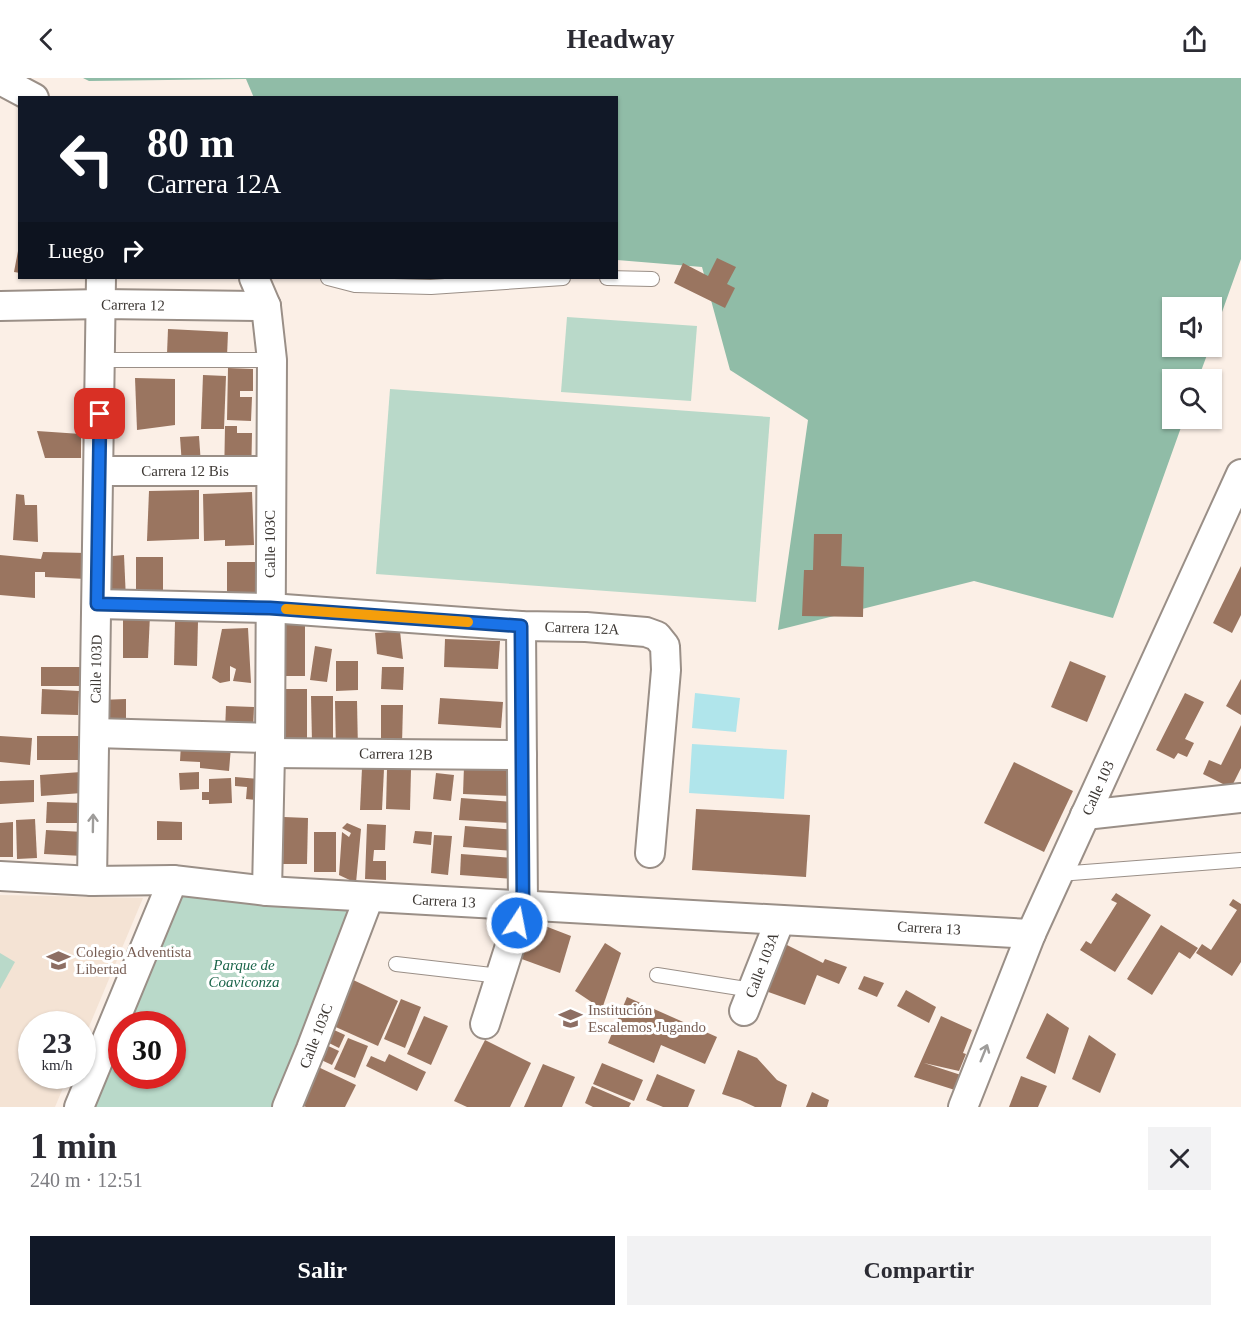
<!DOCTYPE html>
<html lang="es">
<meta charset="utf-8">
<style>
body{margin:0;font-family:"Times New Roman",serif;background:#f2f2f3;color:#2b2b33;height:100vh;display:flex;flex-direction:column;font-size:22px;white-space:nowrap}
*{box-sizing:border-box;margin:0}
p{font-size:20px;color:#7c7c81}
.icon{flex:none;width:33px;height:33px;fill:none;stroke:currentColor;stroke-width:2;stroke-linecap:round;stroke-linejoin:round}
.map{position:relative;height:1029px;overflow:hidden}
.sheet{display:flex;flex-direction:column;background:#fff;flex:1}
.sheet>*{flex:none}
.top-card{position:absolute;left:18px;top:18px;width:600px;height:183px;border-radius:0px;box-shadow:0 2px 4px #0004;background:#111827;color:#fff;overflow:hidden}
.controls{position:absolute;left:1162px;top:219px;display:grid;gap:12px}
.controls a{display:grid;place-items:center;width:60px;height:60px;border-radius:0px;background:#fff;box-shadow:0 2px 4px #0004;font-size:30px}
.speed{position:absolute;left:18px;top:933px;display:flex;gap:12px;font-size:30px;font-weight:700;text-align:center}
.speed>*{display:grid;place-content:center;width:78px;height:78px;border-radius:50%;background:#fff;box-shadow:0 2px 4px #0004;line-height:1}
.speed small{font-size:15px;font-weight:400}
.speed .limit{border:9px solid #d22;background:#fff;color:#111}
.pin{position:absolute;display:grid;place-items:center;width:51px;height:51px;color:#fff;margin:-26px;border-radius:12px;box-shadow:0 3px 9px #0006}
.me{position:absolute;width:66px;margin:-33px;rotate:11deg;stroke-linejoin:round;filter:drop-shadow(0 0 4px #0008)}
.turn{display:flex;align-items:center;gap:21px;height:126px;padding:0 30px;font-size:27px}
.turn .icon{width:78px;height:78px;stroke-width:2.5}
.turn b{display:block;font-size:42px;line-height:51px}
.then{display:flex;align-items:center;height:57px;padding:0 30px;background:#0003;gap:12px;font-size:22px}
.round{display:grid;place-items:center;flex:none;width:63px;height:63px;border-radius:0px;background:#f2f2f3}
.summary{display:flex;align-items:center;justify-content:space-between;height:102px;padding:0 30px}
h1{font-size:36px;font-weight:600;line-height:45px}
.action{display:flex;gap:12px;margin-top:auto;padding:12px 30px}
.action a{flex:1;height:69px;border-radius:0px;background:#111827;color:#fff;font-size:24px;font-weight:600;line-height:69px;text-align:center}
.action a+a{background:#f2f2f3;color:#2b2b33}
header{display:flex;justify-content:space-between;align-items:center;height:78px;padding:0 30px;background:#fff;font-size:27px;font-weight:600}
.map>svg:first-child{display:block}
</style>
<header><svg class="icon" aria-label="back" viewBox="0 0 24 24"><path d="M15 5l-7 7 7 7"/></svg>Headway<svg class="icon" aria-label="share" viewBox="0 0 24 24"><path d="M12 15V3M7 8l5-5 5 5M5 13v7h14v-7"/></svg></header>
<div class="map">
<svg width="1241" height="1029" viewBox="0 0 1241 1029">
<rect width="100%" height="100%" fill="#fbefe6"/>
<!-- built -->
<path fill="#f4e3d4" d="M 0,817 L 143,820 L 83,963 L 82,946 L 32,946 L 32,998 L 68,998 L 55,1029 L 0,1029 Z"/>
<!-- green -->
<g fill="#b9d9c9" fill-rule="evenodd">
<path d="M 567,239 L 697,248 L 691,323 L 561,314 Z"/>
<path d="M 390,311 L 770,339 L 756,524 L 376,496 Z"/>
<path d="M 173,802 L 369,819 L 284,1029 L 79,1029 ZM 122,946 L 172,946 L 172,998 L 122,998 Z"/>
<path d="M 0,875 L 15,884 L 0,911 Z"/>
</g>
<!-- forest -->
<path fill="#90bca7" d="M 83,0 L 1241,0 L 1241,181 L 1212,262 L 1212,230 L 1173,230 L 1173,268 L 1210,269 L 1198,301 L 1173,302 L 1173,340 L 1184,341 L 1113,540 L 974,503 L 778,552 L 808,342 L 730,292 L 702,189 L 617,182 L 616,20 L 254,20 L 246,1 L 89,3 Z"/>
<!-- water -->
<g fill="#b0e5eb">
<path d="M 695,615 L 740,620 L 736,654 L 692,650 Z"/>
<path d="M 692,666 L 787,672 L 784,721 L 689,715 Z"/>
</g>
<!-- building -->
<g fill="#9a7560">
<path d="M 18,173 L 20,173 L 20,195 L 14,194 Z"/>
<path d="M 717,180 L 736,189 L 727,206 L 735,210 L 725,230 L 674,205 L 683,185 L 708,198 Z"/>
<path d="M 168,251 L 228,254 L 227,279 L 167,276 Z"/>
<path d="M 228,290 L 253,291 L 253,313 L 240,313 L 240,319 L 252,319 L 251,343 L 227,342 Z"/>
<path d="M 203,297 L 226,298 L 224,351 L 201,351 Z"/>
<path d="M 135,300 L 175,301 L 175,347 L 137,352 Z"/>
<path d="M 225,348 L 237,348 L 237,355 L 252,355 L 251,403 L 224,403 Z"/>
<path d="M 37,353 L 81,356 L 81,380 L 45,380 Z"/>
<path d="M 199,358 L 202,401 L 183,402 L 180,359 Z"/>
<path d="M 199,412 L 199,461 L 147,463 L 149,413 Z"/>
<path d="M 252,414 L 254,467 L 225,468 L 225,462 L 204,463 L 203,416 Z"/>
<path d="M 16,416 L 24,417 L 25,427 L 37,427 L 38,464 L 13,462 Z"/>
<path d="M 814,456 L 842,456 L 841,488 L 864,489 L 863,539 L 802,538 L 804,492 L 813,492 Z"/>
<path d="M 43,474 L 87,475 L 86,501 L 45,499 L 45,494 L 35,494 L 35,520 L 0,517 L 0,477 L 41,481 Z"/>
<path d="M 124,477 L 126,522 L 103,523 L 101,479 Z"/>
<rect x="136" y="479" width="27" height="44"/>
<rect x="227" y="484" width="29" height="41"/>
<path d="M 1241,488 L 1241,537 L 1232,555 L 1213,545 Z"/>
<path d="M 123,537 L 150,537 L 148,580 L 123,580 Z"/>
<path d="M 175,543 L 198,543 L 197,588 L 174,587 Z"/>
<rect x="281" y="547" width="24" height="51"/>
<path d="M 248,550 L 251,605 L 233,603 L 236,591 L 230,588 L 230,603 L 220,605 L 212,600 L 222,551 Z"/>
<path d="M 400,553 L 403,581 L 377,576 L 375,555 Z"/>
<path d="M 445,561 L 500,563 L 498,591 L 444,589 Z"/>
<path d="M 315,568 L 332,571 L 327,604 L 310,602 Z"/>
<path d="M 336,583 L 358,583 L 358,612 L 336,613 Z"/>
<path d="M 1070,583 L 1106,598 L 1087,644 L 1051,629 Z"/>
<rect x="41" y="589" width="41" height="19"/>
<path d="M 382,589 L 404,589 L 403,612 L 381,611 Z"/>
<path d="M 1241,601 L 1241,637 L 1226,628 Z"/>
<path d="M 42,611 L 79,613 L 78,637 L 41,636 Z"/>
<rect x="281" y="611" width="26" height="49"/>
<path d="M 1185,615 L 1204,624 L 1185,661 L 1194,665 L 1187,679 L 1178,675 L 1174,681 L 1156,672 Z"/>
<path d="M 311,618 L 333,618 L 333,665 L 312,665 Z"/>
<path d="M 440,620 L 503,624 L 501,650 L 438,646 Z"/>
<path d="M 126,621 L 126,651 L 101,651 L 100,622 Z"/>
<path d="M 335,623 L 357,623 L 358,673 L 336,673 Z"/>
<path d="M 381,627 L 403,627 L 402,666 L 381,666 Z"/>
<path d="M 226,628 L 254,629 L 253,654 L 225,653 Z"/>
<path d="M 1241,647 L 1241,690 L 1231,710 L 1203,696 L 1209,682 L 1221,687 Z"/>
<path d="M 0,658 L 32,660 L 30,687 L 0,684 Z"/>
<rect x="37" y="658" width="45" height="24"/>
<path d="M 181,666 L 231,669 L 229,693 L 200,690 L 200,684 L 180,683 Z"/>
<path d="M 1014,684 L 1073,713 L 1044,774 L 984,745 Z"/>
<path d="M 464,688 L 512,690 L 511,718 L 463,716 Z"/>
<path d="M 362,690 L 384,691 L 382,732 L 360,732 Z"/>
<path d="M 387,691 L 411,692 L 410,732 L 386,731 Z"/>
<path d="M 81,694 L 82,715 L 41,718 L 40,697 Z"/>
<path d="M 199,694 L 199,711 L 180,712 L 179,695 Z"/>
<path d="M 436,695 L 454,697 L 451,723 L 433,721 Z"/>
<path d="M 235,699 L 259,701 L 257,722 L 246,721 L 247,709 L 235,708 Z"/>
<path d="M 231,700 L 232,725 L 209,726 L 209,722 L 202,722 L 202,714 L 209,714 L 209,701 Z"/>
<path d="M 34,702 L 34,724 L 0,726 L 0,703 Z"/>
<path d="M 461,720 L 512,724 L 510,745 L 459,742 Z"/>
<path d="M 47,724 L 84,725 L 83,745 L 46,745 Z"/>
<path d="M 696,731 L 810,737 L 806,799 L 692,792 Z"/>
<path d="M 284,739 L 308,740 L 307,786 L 283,786 Z"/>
<path d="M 35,741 L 37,780 L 17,781 L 16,742 Z"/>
<path d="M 157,743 L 182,744 L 182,762 L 157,762 Z"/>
<path d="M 13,744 L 13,779 L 0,779 L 0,745 Z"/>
<path d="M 347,745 L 361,751 L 356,805 L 339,797 L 342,754 L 349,759 L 351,755 L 342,750 Z"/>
<path d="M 367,746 L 386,747 L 385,772 L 374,772 L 373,783 L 386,783 L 386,802 L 365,801 Z"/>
<path d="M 465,748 L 515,752 L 513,773 L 463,769 Z"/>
<path d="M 46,752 L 84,754 L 83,778 L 44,776 Z"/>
<path d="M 415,753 L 432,754 L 431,767 L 413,765 Z"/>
<rect x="314" y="754" width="22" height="40"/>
<path d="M 434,757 L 452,758 L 448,797 L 431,795 Z"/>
<path d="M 461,776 L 515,780 L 513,801 L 460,797 Z"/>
<path d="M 1116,815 L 1151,837 L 1115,894 L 1080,872 L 1086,863 L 1091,866 L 1117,825 L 1111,822 Z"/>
<path d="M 1233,821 L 1241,826 L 1241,884 L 1232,898 L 1196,875 L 1202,866 L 1211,872 L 1237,832 L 1229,827 Z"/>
<path d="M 532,843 L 571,858 L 560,895 L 519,880 Z"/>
<path d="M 1161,847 L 1198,870 L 1190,881 L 1179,874 L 1152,917 L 1127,901 Z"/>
<path d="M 777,862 L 823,885 L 825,881 L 847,889 L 839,906 L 817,897 L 805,927 L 760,911 Z"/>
<path d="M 605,865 L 621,875 L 602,931 L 575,913 Z"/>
<path d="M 864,898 L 884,905 L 877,919 L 858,911 Z"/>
<path d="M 349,900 L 398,923 L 378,968 L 329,946 Z"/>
<path d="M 906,912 L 936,929 L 929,945 L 897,928 Z"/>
<path d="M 627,919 L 717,959 L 705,986 L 661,967 L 654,985 L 608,965 Z"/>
<path d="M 401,921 L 421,929 L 405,970 L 384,961 Z"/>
<path d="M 1047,935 L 1069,950 L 1055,996 L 1026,980 Z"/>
<path d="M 424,938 L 448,948 L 431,987 L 407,976 Z"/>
<path d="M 941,938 L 972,952 L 963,975 L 966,976 L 959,993 L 924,985 L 964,998 L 958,1013 L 914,999 Z"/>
<path d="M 332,951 L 345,957 L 339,970 L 325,963 Z"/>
<path d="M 1089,957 L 1116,976 L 1100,1015 L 1072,1001 Z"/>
<path d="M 348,960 L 368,968 L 355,1000 L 334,991 Z"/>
<path d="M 485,962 L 531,985 L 510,1029 L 467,1029 L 454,1023 Z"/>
<path d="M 324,966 L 339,973 L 332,987 L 317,980 Z"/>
<path d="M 738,972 L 757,980 L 777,1002 L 787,1007 L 781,1029 L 755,1029 L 740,1022 L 722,1016 Z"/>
<path d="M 389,976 L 426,994 L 417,1013 L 366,988 L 371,978 L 385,984 Z"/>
<path d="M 602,985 L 643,1002 L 634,1023 L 593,1006 Z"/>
<path d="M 543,986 L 575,999 L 562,1029 L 524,1029 Z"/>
<path d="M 314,987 L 356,1007 L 345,1029 L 306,1029 L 295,1024 Z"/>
<path d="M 657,996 L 695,1012 L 688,1029 L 663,1029 L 646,1022 Z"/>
<path d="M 1021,998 L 1047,1008 L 1038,1029 L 1009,1029 Z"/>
<path d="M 592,1008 L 631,1025 L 629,1029 L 593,1029 L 585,1025 Z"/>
<path d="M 812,1014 L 829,1022 L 827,1029 L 806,1029 Z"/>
</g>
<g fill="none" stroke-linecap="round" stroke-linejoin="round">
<defs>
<g id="lane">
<path d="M 328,200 L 355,207 L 431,209 L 563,200"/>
<path d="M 607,200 L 652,201"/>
<path d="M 101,282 L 272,282"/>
<path d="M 1059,796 L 1241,782"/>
<path d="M 396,886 L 500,898"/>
<path d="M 657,897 L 752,912"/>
</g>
<g id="street">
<path d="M 0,2 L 34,20"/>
<path d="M 254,200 L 266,228 L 272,282 L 270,675 L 267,813"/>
<path d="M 0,228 L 102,226 L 266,228"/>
<path d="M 99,393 L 270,393"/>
<path d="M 97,526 L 270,530 L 521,548 L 586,549 L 646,554 L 657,558 L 665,568 L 666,592 L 650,775"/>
<path d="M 95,655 L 269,660"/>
<path d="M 270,675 L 522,677"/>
<path d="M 1085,737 L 1241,720"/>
<path d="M 0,798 L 92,803 L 173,802 L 267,813 L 1031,856"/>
<path d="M 92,803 L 101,200"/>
<path d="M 744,933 L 780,842"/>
<path d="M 485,946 L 523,827 L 521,548"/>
<path d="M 79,1029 L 173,802"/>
<path d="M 287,1029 L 311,971 L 369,819"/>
<path d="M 963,1029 L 1031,856 L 1241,396"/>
</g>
</defs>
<!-- lane casing -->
<use href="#lane" stroke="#9a8f87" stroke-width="16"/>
<!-- street casing -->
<use href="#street" stroke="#9a8f87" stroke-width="32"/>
<!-- lane -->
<use href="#lane" stroke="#fff" stroke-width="14"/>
<!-- street -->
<use href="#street" stroke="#fff" stroke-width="28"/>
</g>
<!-- one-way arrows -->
<defs><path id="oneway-shaft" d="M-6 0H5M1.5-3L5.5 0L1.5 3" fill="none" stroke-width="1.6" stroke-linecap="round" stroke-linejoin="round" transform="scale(1.5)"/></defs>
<g stroke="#9e9c9a">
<use href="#oneway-shaft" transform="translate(93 745) rotate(-89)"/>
<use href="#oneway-shaft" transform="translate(984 975) rotate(-68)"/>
</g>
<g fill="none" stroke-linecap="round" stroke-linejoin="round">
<defs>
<path id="route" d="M 100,336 L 97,526 L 270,530 L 521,548 L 523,827 L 517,845"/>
</defs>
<!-- route casing -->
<use href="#route" stroke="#114b97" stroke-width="15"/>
<!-- route -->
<use href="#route" stroke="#1a73e8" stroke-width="10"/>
<!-- slow -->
<path stroke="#f59e0b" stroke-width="10" d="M 286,531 L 468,544"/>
</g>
<!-- icons -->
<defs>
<symbol id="school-bare" viewBox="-9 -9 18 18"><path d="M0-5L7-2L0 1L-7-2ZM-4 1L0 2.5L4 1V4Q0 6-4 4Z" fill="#8d6e63" stroke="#fff" stroke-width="2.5" paint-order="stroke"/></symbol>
</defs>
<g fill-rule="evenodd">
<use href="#school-bare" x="42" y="866" width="33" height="33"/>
<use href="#school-bare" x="554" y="924" width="33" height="33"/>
</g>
<g text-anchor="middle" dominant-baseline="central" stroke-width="6" stroke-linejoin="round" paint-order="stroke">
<!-- street labels -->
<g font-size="15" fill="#3e3935" stroke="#fff">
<text transform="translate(133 227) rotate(1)">Carrera 12</text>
<text x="185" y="393">Carrera 12 Bis</text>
<text transform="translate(270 466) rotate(-90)">Calle 103C</text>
<text transform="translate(582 550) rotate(2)">Carrera 12A</text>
<text transform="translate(96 591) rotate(-89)">Calle 103D</text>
<text transform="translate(396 676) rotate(1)">Carrera 12B</text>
<text transform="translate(1098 710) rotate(-66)">Calle 103</text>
<text transform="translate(444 823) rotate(3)">Carrera 13</text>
<text transform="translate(929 850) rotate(3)">Carrera 13</text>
<text transform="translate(762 887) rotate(-69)">Calle 103A</text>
<text transform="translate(316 958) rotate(-69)">Calle 103C</text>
</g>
<!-- education labels -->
<g font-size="15" fill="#785e54" stroke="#fff" text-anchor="start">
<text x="76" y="874">Colegio Adventista<tspan x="76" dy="17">Libertad</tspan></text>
<text x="588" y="932">Institución<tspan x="588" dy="17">Escalemos Jugando</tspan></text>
</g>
<!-- park labels -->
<g font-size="15" font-style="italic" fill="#1b654a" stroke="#fff">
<text x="244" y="887">Parque de<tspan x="244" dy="17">Coaviconza</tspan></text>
</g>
</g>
</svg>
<div class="controls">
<a><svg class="icon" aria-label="sound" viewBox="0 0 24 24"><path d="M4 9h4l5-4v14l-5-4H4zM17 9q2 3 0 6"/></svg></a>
<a><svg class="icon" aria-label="search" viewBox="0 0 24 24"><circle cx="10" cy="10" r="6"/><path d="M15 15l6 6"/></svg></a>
</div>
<div class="speed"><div>23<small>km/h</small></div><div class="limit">30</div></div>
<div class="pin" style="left:100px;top:336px;background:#d93025"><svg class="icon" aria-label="arrive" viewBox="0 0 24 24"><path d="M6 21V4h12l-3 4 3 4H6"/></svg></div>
<svg class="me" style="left:517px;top:845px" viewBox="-20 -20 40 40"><circle r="17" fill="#1a73e8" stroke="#fff" stroke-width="3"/><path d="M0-11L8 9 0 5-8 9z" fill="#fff"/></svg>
<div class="top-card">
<div class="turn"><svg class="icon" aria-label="left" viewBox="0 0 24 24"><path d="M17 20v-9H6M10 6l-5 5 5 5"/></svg><div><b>80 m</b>Carrera 12A</div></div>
<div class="then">Luego<svg class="icon" aria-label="right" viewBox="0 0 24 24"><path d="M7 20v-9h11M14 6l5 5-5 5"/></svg></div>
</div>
</div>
<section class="sheet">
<div class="summary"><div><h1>1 min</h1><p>240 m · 12:51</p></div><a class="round"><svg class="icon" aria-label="close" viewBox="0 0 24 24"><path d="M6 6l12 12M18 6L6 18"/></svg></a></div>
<div class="action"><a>Salir</a><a>Compartir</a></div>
</section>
